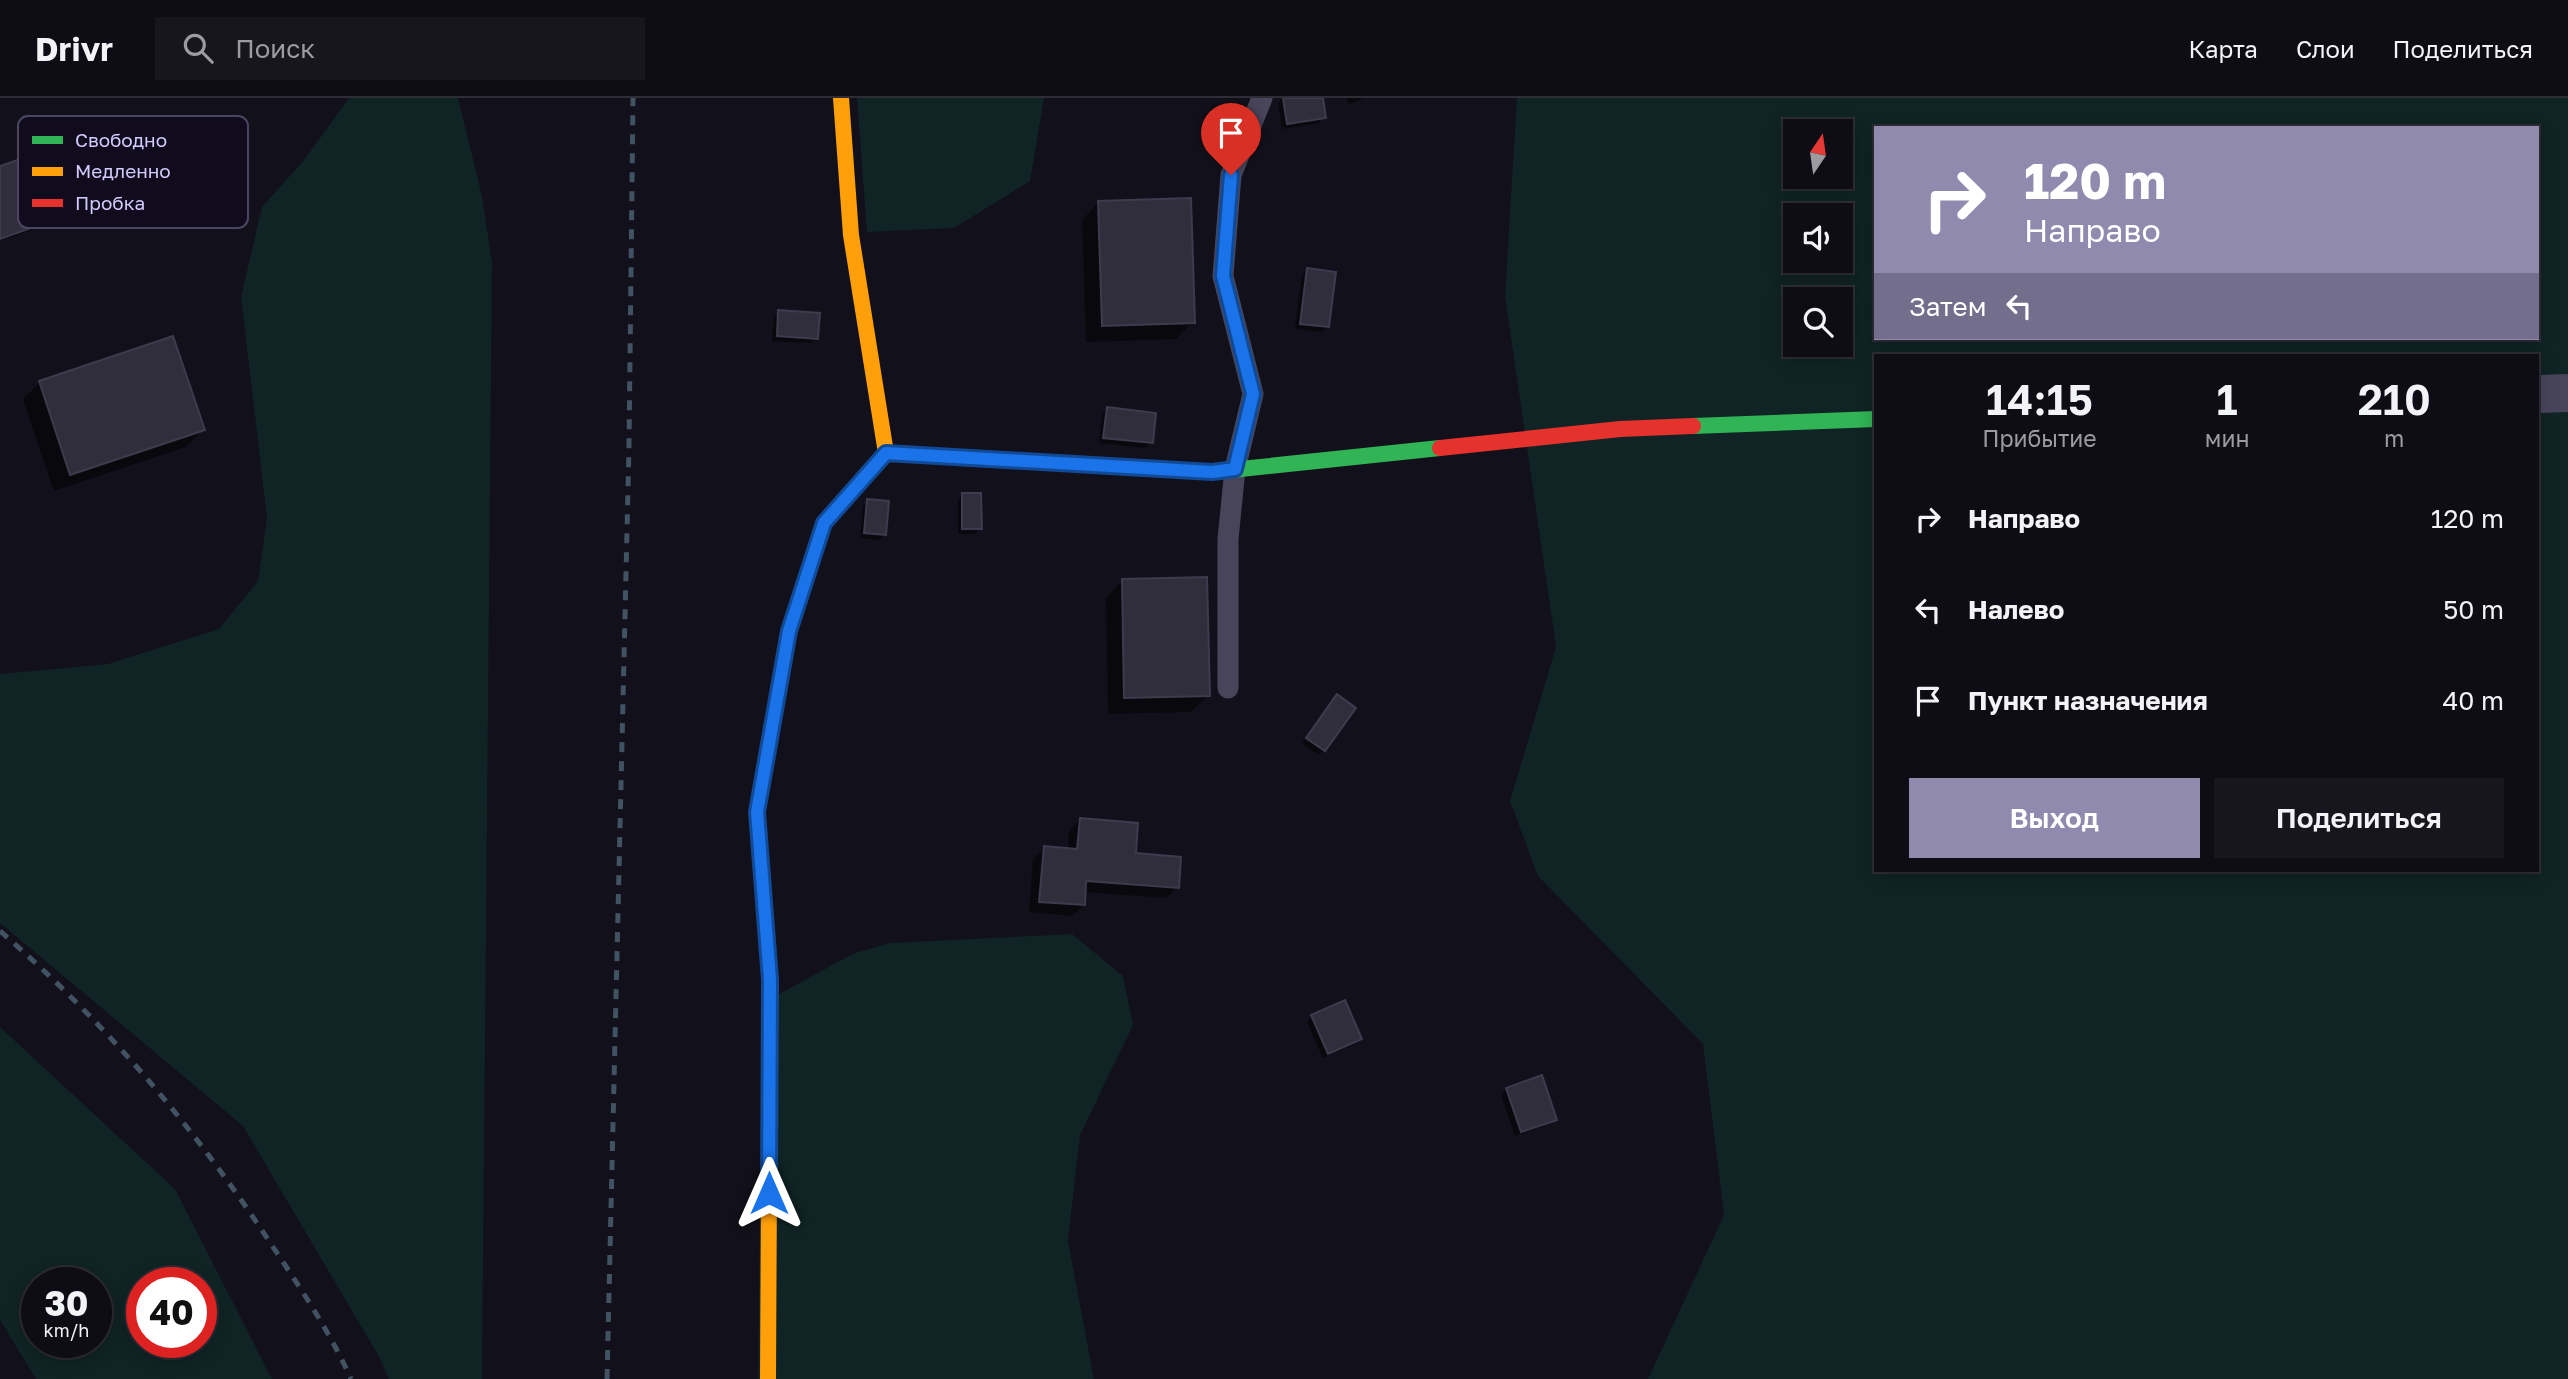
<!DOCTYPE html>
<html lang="ru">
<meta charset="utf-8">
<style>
body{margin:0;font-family:"Golos Text",sans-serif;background:#17151d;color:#f1f3f6;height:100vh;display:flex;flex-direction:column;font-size:26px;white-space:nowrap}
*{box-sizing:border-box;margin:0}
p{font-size:23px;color:#9b9ba0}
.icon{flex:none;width:38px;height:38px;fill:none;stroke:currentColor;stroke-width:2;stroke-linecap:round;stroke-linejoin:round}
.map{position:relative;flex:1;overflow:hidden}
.details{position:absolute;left:1874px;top:256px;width:665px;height:518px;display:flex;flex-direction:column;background:#0e0c14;border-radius:0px;box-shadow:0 4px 18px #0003,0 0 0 2px #2e2c34}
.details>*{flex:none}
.banner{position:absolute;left:1874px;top:28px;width:665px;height:214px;border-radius:0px;box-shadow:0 4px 18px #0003,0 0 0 2px #2e2c34;background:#908aae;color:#fff;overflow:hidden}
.needle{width:46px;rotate:13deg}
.tools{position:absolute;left:1783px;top:21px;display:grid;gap:14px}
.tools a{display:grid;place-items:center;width:70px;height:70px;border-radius:0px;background:#0e0c14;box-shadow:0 4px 18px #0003,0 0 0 2px #2e2c34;font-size:35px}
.speed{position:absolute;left:21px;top:1169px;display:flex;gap:14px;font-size:35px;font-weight:700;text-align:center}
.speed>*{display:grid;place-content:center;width:91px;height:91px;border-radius:50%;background:#0e0c14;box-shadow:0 4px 18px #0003,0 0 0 2px #2e2c34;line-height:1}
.speed small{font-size:18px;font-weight:400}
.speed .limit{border:10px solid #d22;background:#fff;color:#111}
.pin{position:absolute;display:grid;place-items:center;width:60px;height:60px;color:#fff;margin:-72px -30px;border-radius:50% 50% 50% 0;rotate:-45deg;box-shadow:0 0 7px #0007}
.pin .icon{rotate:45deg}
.me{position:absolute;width:77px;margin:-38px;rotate:0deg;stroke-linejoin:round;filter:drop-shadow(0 0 5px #0008)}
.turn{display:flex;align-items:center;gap:24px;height:147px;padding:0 35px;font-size:32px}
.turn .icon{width:91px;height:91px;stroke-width:2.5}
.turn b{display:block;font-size:49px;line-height:60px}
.then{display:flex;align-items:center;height:66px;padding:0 35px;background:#0003;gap:14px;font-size:26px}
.eta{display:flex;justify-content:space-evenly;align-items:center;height:119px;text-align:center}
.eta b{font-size:42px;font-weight:600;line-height:49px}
.primary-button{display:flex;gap:14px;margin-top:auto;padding:14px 35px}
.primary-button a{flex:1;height:80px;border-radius:0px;background:#908aae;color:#fff;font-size:28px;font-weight:600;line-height:80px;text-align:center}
.primary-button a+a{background:#17151d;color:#f1f3f6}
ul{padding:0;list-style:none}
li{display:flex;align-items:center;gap:21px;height:91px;padding:0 35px}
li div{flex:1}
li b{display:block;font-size:26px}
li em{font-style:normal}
header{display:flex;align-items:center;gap:42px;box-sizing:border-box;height:98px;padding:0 35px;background:#0e0c14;border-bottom:2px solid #2e2c34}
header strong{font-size:33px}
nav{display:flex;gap:38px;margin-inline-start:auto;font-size:24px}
.search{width:490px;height:63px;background:#17151d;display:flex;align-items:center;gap:18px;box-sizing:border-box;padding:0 24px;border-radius:0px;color:#9b9ba0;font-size:26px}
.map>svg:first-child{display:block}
</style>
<header>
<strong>Drivr</strong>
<div class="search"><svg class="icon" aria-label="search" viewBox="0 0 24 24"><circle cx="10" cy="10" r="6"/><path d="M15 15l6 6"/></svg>Поиск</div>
<nav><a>Карта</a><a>Слои</a><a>Поделиться</a></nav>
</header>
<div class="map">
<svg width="2568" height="1281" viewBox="0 0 2568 1281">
<rect width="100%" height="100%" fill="#12101a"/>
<!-- green -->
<g fill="#102325" fill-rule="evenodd">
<path d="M 349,0 L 458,0 L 482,98 L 492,165 L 482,1281 L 389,1281 L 378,1257 L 243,1028 L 0,825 L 0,576 L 108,566 L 219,531 L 258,483 L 267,420 L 241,199 L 262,109 L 304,62 Z"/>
<path d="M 857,0 L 1044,0 L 1030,83 L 954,130 L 867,134 Z"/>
<path d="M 1517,0 L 2568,0 L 2568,1281 L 1648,1281 L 1724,1117 L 1703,946 L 1538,778 L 1510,703 L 1556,549 L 1505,198 ZM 1876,30 L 2538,30 L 2538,240 L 1876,240 ZM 1796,33 L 1841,33 L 1841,79 L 1796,79 ZM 1796,117 L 1841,117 L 1841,163 L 1796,163 ZM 1796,201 L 1841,201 L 1841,247 L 1796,247 ZM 1876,257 L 2538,257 L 2538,772 L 1876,772 Z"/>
<path d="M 1072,836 L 1123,878 L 1133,927 L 1080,1037 L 1068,1143 L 1094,1281 L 758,1281 L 763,905 L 852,856 L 890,845 Z"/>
<path d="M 0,929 L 175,1091 L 272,1281 L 36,1281 L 0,1222 ZM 37,1185 L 96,1185 L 96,1244 L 37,1244 ZM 142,1185 L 201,1185 L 201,1244 L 142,1244 Z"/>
</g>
<!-- shadow -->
<g fill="#0007">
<path d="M 1283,0 L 1322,0 L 1324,19 L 1319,25 L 1282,31 L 1278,5 Z"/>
<path d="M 1346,0 L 1364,0 L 1349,7 Z"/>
<path d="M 0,70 L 66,117 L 61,122 L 0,143 Z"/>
<path d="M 1098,105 L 1193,224 L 1176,241 L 1086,244 L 1082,122 Z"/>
<path d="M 1307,172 L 1327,229 L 1322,234 L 1295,231 L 1302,177 Z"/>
<path d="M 779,214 L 817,240 L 811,245 L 772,243 L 774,219 Z"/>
<path d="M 40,284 L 203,332 L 186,349 L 54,393 L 23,301 Z"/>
<path d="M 1107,311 L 1151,345 L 1146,350 L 1099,345 L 1102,317 Z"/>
<path d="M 963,397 L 980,430 L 975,436 L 958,436 L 958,402 Z"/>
<path d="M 868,403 L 884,437 L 879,442 L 860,440 L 863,408 Z"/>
<path d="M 1122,483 L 1208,597 L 1191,614 L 1108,616 L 1106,500 Z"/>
<path d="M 1332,604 L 1324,652 L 1319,657 L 1302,646 Z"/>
<path d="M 1081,722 L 1134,757 L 1177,789 L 1166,800 L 1084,794 L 1083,807 L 1072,818 L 1029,814 L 1033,761 L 1044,750 L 1068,752 L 1069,733 Z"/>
<path d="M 1312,919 L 1360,941 L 1355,946 L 1323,960 L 1307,924 Z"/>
<path d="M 1541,980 L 1555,1021 L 1550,1026 L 1515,1038 L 1501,997 L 1506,992 Z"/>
</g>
<!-- building -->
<g fill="#312e3c" stroke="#3f3a4e" stroke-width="2">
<path d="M 1283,0 L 1323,0 L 1326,20 L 1287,26 Z"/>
<path d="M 46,52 L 68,117 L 0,141 L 0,68 Z"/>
<path d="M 1191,100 L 1195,225 L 1102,228 L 1098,103 Z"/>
<path d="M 1307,170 L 1336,174 L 1329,229 L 1300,226 Z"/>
<path d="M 778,212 L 820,215 L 818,241 L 777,238 Z"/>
<path d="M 173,238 L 205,332 L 70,377 L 39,283 Z"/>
<path d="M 1107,309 L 1156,315 L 1153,345 L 1103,340 Z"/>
<path d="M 962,395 L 981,395 L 982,431 L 962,431 Z"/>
<path d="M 867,401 L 889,403 L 886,437 L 864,435 Z"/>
<path d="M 1207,479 L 1210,598 L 1124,600 L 1122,481 Z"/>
<path d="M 1337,596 L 1356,610 L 1325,653 L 1306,640 Z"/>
<path d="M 1080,720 L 1138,725 L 1136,755 L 1181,759 L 1179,790 L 1086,783 L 1085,807 L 1039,804 L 1044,748 L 1077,751 Z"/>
<path d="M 1345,902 L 1362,941 L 1328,956 L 1311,917 Z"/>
<path d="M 1542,977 L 1557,1022 L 1521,1034 L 1506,990 Z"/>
</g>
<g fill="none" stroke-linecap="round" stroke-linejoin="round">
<!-- lane -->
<path stroke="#48455b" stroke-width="21" d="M 1228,590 L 1228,441 L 1235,371 L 1253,296 L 1223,178 L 1231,77 L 1262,0"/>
<!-- street -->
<path stroke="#48455b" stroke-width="38" d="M 2538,296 L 2568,295"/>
<!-- fast -->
<g stroke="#30b455" stroke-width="16">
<path d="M 1693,328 L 1876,321"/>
<path d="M 1123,369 L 1212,374 L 1440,350"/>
</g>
<!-- slow -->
<g stroke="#ff9f0a" stroke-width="16">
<path d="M 841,0 L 851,137 L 886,355 L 1123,369"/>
<path d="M 763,793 L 770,882 L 768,1281"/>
</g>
<!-- jam -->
<g stroke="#e5322d" stroke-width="16">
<path d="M 1440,350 L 1620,331 L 1693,328"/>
<path d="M 763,793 L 757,714 L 789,533 L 824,425 L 886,355"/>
</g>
<!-- rail -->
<g stroke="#415263" stroke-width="5" stroke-dasharray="10 9" stroke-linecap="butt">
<path d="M 0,833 C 108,927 195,1030 273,1149 C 301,1191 330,1234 351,1281"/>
<path d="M 607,1281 L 629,348 L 633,0"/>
</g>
</g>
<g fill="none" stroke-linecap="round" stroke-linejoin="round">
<defs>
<path id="route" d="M 769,1095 L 770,882 L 757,714 L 789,533 L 824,425 L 886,355 L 1212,374 L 1235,371 L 1253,296 L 1223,178 L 1231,77"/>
</defs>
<!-- route casing -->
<use href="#route" stroke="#114b97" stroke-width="18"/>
<!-- route -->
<use href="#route" stroke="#1a73e8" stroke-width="12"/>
</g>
<!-- legend -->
<rect x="18" y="18" width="230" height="112" rx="10" fill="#100c1e" stroke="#4b4561" stroke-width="2"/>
<rect x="32" y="38" width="31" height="8" fill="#30b455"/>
<rect x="32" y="69" width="31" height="9" fill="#ff9f0a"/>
<rect x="32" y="101" width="31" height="8" fill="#e5322d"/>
<g font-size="19" fill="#d4cbfd">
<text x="75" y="49">Свободно</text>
<text x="75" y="80">Медленно</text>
<text x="75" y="112">Пробка</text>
</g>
</svg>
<div class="tools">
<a><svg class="needle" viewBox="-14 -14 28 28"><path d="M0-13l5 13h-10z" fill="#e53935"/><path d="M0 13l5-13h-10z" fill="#9b9ba0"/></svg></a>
<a><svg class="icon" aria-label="sound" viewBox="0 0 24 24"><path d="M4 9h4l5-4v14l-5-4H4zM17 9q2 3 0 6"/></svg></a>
<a><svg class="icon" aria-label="search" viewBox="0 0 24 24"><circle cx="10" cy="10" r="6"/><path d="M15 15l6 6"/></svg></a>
</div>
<div class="speed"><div>30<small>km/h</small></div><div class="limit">40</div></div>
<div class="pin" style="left:1231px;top:77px;background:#d93025"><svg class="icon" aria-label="arrive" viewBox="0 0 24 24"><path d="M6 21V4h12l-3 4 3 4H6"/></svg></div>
<svg class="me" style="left:769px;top:1095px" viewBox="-20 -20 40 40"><path d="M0-17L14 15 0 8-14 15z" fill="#1a73e8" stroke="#fff" stroke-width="4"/></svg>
<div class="banner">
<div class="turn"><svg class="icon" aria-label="right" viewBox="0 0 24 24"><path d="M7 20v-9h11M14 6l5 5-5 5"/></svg><div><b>120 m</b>Направо</div></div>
<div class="then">Затем<svg class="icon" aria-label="left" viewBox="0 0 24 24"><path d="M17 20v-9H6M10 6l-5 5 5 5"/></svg></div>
</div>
<section class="details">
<div class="eta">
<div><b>14:15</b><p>Прибытие</p></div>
<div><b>1</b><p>мин</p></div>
<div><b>210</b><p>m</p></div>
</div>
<ul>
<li><svg class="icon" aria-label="right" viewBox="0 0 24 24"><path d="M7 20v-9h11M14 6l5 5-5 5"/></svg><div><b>Направо</b></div><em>120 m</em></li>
<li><svg class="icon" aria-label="left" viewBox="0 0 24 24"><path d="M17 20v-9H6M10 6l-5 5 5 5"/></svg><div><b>Налево</b></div><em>50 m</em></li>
<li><svg class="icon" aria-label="arrive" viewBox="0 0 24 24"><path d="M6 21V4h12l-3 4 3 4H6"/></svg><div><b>Пункт назначения</b></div><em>40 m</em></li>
</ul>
<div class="primary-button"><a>Выход</a><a>Поделиться</a></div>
</section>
</div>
